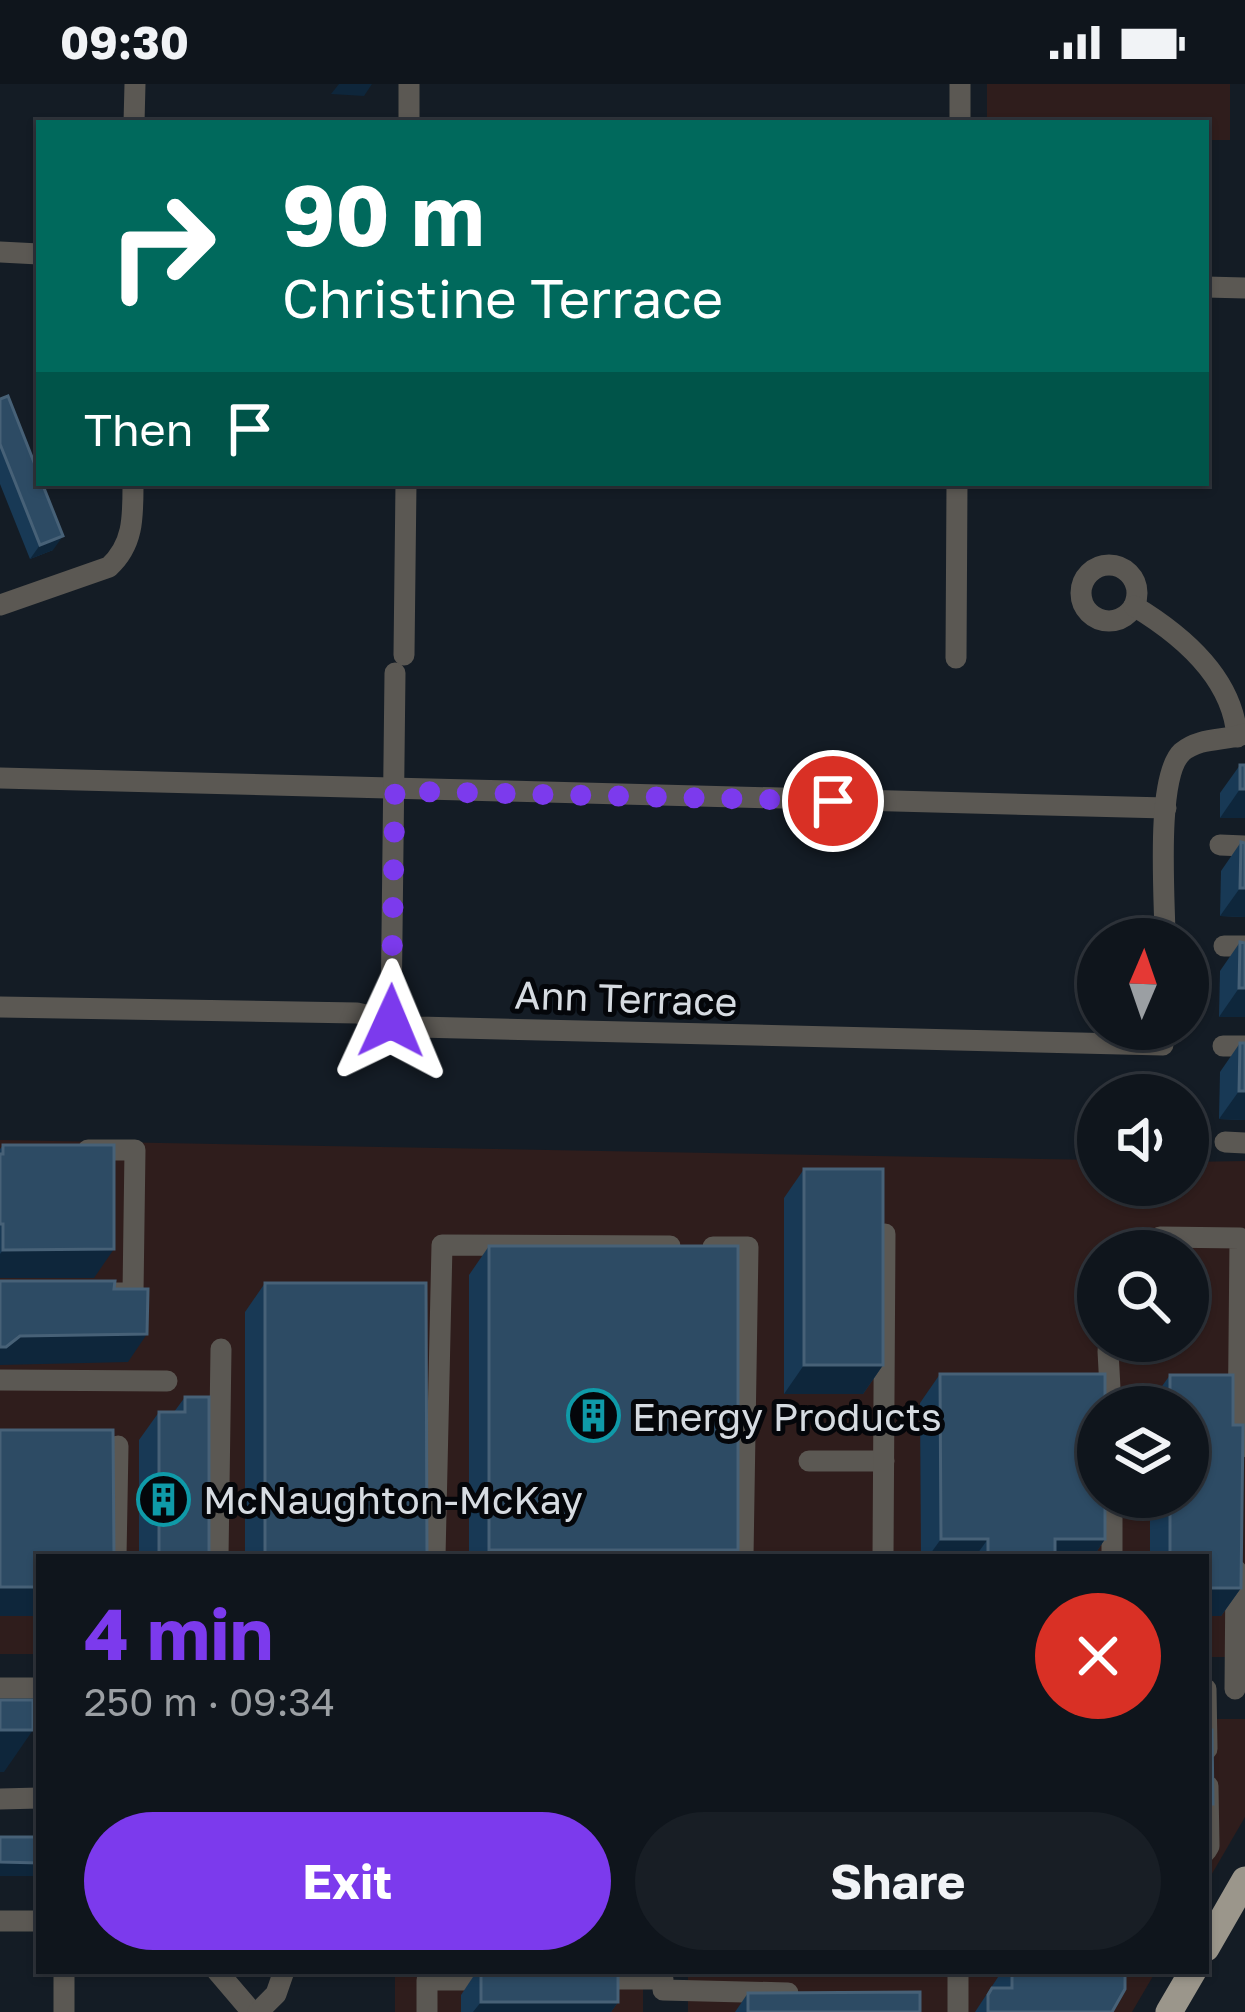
<!DOCTYPE html>
<meta charset="utf-8">
<style>
body{margin:0;font-family:"Golos Text",sans-serif;background:#181e25;color:#f1f3f6;height:100vh;display:flex;flex-direction:column;font-size:45px;white-space:nowrap}
*{box-sizing:border-box;margin:0}
p{font-size:39px;color:#9b9fa3}
.icon{flex:none;width:66px;height:66px;fill:none;stroke:currentColor;stroke-width:2;stroke-linecap:round;stroke-linejoin:round}
.map{position:relative;flex:1;overflow:hidden}
.drawer{position:absolute;left:36px;top:1470px;width:1173px;height:420px;display:flex;flex-direction:column;background:#0f151c;border-radius:0px;box-shadow:0 3px 9px #0004,0 0 0 3px #2f343b}
.drawer>*{flex:none}
.top-card{position:absolute;left:36px;top:36px;width:1173px;height:366px;border-radius:0px;box-shadow:0 3px 9px #0004,0 0 0 3px #2f343b;background:#00695c;color:#fff;overflow:hidden}
.needle{width:78px;rotate:2deg}
.buttons{position:absolute;left:1077px;top:834px;display:grid;gap:24px}
.buttons a{display:grid;place-items:center;width:132px;height:132px;border-radius:50%;background:#0f151c;box-shadow:0 3px 9px #0004,0 0 0 3px #2f343b;font-size:60px}
.pin{position:absolute;display:grid;place-items:center;width:102px;height:102px;color:#fff;margin:-51px;border:6px solid #fff;border-radius:50%;box-shadow:0 3px 12px #0007}
.me{position:absolute;width:132px;margin:-66px;rotate:1deg;stroke-linejoin:round;filter:drop-shadow(0 0 9px #0008)}
.turn{display:flex;align-items:center;gap:42px;height:252px;padding:0 48px;font-size:54px}
.turn .icon{width:156px;height:156px;stroke-width:2.5}
.turn b{display:block;font-size:84px;line-height:102px}
.then{display:flex;align-items:center;height:114px;padding:0 48px;background:#0003;gap:24px;font-size:45px}
.round{display:grid;place-items:center;flex:none;width:126px;height:126px;border-radius:63px;background:#181e25}
.headline{display:flex;align-items:center;justify-content:space-between;height:204px;padding:0 48px}
h1{font-size:72px;font-weight:700;line-height:90px;color:#7c3aed}
.action{display:flex;gap:24px;margin-top:auto;padding:24px 48px}
.action a{flex:1;height:138px;border-radius:72px;background:#7c3aed;color:#fff;font-size:48px;font-weight:700;line-height:138px;text-align:center}
.action a+a{background:#181e25;color:#f1f3f6}
.status{display:flex;justify-content:space-between;align-items:center;height:84px;padding:0 60px;background:#0f151c;direction:ltr}
.status svg{height:33px;fill:currentColor}
.map>svg:first-child{display:block}
</style>
<div class="status"><b>09:30</b><svg viewBox="0 0 49 12"><path d="M0 12V9h3v3zM5 12V6h3v6zM10 12V3h3v9zM15 12V0h3v12zM26 1h20v11H26zM47 4h2v5h-2z"/></svg></div>
<div class="map">
<svg width="1245" height="1928" viewBox="0 0 1245 1928">
<rect width="100%" height="100%" fill="#141c25"/>
<!-- industrial -->
<g fill="#2f1d1c" fill-rule="evenodd">
<path d="M 987,0 L 1230,0 L 1230,56 L 1206,56 L 1206,39 L 987,39 Z"/>
<path d="M 0,1056 L 1098,1076 L 1098,1101 L 1188,1101 L 1188,1078 L 1245,1077 L 1245,1573 L 1206,1573 L 1206,1473 L 39,1473 L 39,1570 L 0,1570 ZM 1098,1167 L 1188,1167 L 1188,1257 L 1098,1257 ZM 1098,1323 L 1188,1323 L 1188,1413 L 1098,1413 Z"/>
<path d="M 1206,1635 L 1245,1635 L 1245,1733 L 1206,1800 Z"/>
<rect x="395" y="1887" width="248" height="41"/>
<path d="M 688,1887 L 1156,1887 L 1132,1928 L 688,1928 Z"/>
</g>
<g fill="none" stroke-linecap="round" stroke-linejoin="round">
<!-- minor -->
<g stroke="#5b5853" stroke-width="21">
<path d="M 134,39 L 135,0"/>
<path d="M 409,39 L 409,0"/>
<path d="M 960,39 L 960,0"/>
<path d="M 0,168 L 39,170"/>
<path d="M 1206,203 L 1245,204"/>
<circle cx="1109" cy="509" r="28"/>
<path d="M 0,521 L 109,483 C 134,460 133,432 133,399"/>
<path d="M 1134,522 C 1182,551 1233,594 1237,653"/>
<path d="M 404,571 L 406,399"/>
<path d="M 956,574 L 957,399"/>
<path d="M 0,694 L 1166,724"/>
<path d="M 1220,761 L 1245,762"/>
<path d="M 1165,855 C 1165,816 1155,693 1182,668 C 1200,653 1224,657 1245,650"/>
<path d="M 1224,862 L 1245,862"/>
<path d="M 0,923 L 357,929 L 418,943 L 1163,961 L 1163,945"/>
<path d="M 391,937 L 395,589"/>
<path d="M 1223,962 L 1245,962"/>
<path d="M 1225,1058 L 1245,1059"/>
<path d="M 88,1066 L 135,1066 L 133,1209 L 109,1209"/>
<path d="M 1160,1153 L 1240,1154 L 1238,1365"/>
<path d="M 713,1163 L 748,1163 L 743,1473"/>
<path d="M 1108,1267 L 1111,1323"/>
<path d="M 0,1296 L 167,1297"/>
<path d="M 809,1377 L 884,1377"/>
<path d="M 116,1473 L 118,1362"/>
<path d="M 218,1473 L 221,1265"/>
<path d="M 435,1473 L 442,1161 L 670,1162"/>
<path d="M 883,1473 L 885,1150"/>
<path d="M 1112,1473 L 1112,1413"/>
<path d="M 0,1604 L 39,1604"/>
<path d="M 1206,1605 L 1207,1665"/>
<path d="M 1235,1605 L 1236,1486"/>
<path d="M 0,1715 L 39,1714"/>
<path d="M 1206,1767 L 1209,1762 L 1208,1702"/>
<path d="M 0,1837 L 39,1837"/>
<path d="M 217,1887 L 252,1928"/>
<path d="M 591,1895 L 663,1895"/>
<path d="M 663,1906 L 788,1909"/>
<path d="M 64,1928 L 64,1887"/>
<path d="M 258,1928 L 276,1910 L 284,1887"/>
<path d="M 427,1928 L 427,1896 L 500,1896"/>
<path d="M 958,1928 L 958,1887"/>
</g>
<!-- major -->
<g stroke="#9b968b" stroke-width="27">
<path d="M 1206,1864 L 1245,1796"/>
<path d="M 1169,1928 L 1193,1887"/>
</g>
</g>
<!-- wall -->
<g fill="#183955">
<path d="M 0,315 L 53,466 L 30,475 L 0,400 Z"/>
<path d="M 1240,681 L 1245,681 L 1245,734 L 1220,734 L 1220,709 Z"/>
<path d="M 1241,758 L 1245,759 L 1245,833 L 1220,832 L 1221,787 Z"/>
<path d="M 1240,858 L 1245,859 L 1245,933 L 1219,933 L 1220,887 Z"/>
<path d="M 1240,959 L 1245,1036 L 1219,1035 L 1220,988 Z"/>
<path d="M 3,1061 L 94,1194 L 0,1194 L 0,1065 Z"/>
<path d="M 804,1085 L 883,1281 L 863,1310 L 784,1310 L 784,1114 Z"/>
<path d="M 489,1162 L 733,1473 L 469,1473 L 469,1191 Z"/>
<path d="M 265,1199 L 427,1473 L 245,1473 L 245,1228 Z"/>
<path d="M 940,1290 L 1105,1455 L 1093,1473 L 921,1473 L 920,1319 Z"/>
<path d="M 1170,1291 L 1233,1341 L 1241,1504 L 1221,1532 L 1206,1473 L 1150,1473 L 1150,1413 L 1188,1413 L 1188,1323 L 1150,1323 L 1150,1319 Z"/>
<path d="M 185,1313 L 209,1473 L 139,1473 L 139,1356 L 159,1328 L 174,1328 Z"/>
<path d="M 477,1887 L 618,1887 L 618,1918 L 611,1928 L 461,1928 L 461,1911 Z"/>
<path d="M 1002,1887 L 1125,1887 L 1112,1928 L 975,1928 Z"/>
<path d="M 748,1909 L 920,1928 L 735,1928 Z"/>
</g>
<!-- shaded-wall -->
<g fill="#0e263b">
<path d="M 339,0 L 372,0 L 364,12 L 331,10 Z"/>
<path d="M 63,452 L 53,466 L 30,475 L 40,461 Z"/>
<path d="M 1240,705 L 1245,705 L 1245,734 L 1220,734 Z"/>
<path d="M 1240,804 L 1245,804 L 1245,833 L 1220,832 Z"/>
<path d="M 1239,904 L 1245,904 L 1245,933 L 1219,933 Z"/>
<path d="M 1239,1007 L 1245,1007 L 1245,1036 L 1219,1035 Z"/>
<path d="M 114,1165 L 94,1194 L 0,1194 L 0,1170 L 3,1166 Z"/>
<path d="M 147,1250 L 128,1278 L 0,1281 L 0,1263 L 20,1252 Z"/>
<path d="M 804,1281 L 883,1281 L 863,1310 L 784,1310 Z"/>
<path d="M 941,1455 L 988,1455 L 975,1473 L 928,1473 Z"/>
<path d="M 1055,1455 L 1105,1455 L 1093,1473 L 1043,1473 Z"/>
<path d="M 489,1466 L 738,1466 L 733,1473 L 485,1473 Z"/>
<rect x="0" y="1503" width="39" height="29"/>
<path d="M 1206,1504 L 1241,1504 L 1221,1532 L 1206,1532 Z"/>
<path d="M 0,1646 L 33,1646 L 4,1688 L 0,1688 Z"/>
<path d="M 0,1778 L 39,1779 L 39,1786 L 34,1792 L 0,1792 Z"/>
<path d="M 481,1918 L 618,1918 L 611,1928 L 473,1928 Z"/>
</g>
<!-- building -->
<g fill="#2d4b64" stroke="#476177" stroke-width="3">
<path d="M 8,312 L 39,391 L 39,399 L 42,399 L 63,452 L 40,461 L 0,360 L 0,315 Z"/>
<rect x="1240" y="681" width="5" height="24"/>
<path d="M 1241,758 L 1245,759 L 1245,804 L 1240,804 Z"/>
<path d="M 1240,858 L 1245,859 L 1245,904 L 1239,904 Z"/>
<path d="M 1240,959 L 1245,959 L 1245,1007 L 1239,1007 Z"/>
<path d="M 3,1061 L 114,1061 L 114,1165 L 3,1166 L 3,1140 L 0,1140 L 0,1070 L 3,1070 Z"/>
<rect x="804" y="1085" width="79" height="196"/>
<rect x="489" y="1162" width="249" height="304"/>
<path d="M 0,1197 L 115,1197 L 114,1205 L 148,1205 L 147,1250 L 20,1252 L 6,1263 L 0,1263 Z"/>
<path d="M 265,1199 L 426,1199 L 427,1473 L 265,1473 Z"/>
<path d="M 940,1290 L 1105,1290 L 1105,1323 L 1098,1323 L 1098,1413 L 1105,1413 L 1105,1455 L 1055,1455 L 1055,1473 L 988,1473 L 988,1455 L 941,1455 Z"/>
<path d="M 1170,1291 L 1233,1291 L 1233,1341 L 1243,1341 L 1241,1504 L 1206,1504 L 1206,1473 L 1170,1473 L 1170,1413 L 1188,1413 L 1188,1323 L 1170,1323 Z"/>
<path d="M 185,1313 L 209,1313 L 209,1473 L 159,1473 L 159,1328 L 185,1328 Z"/>
<path d="M 0,1346 L 113,1346 L 114,1473 L 39,1473 L 39,1503 L 0,1503 Z"/>
<rect x="0" y="1616" width="33" height="30"/>
<path d="M 1206,1636 L 1208,1636 L 1208,1646 L 1212,1646 L 1213,1720 L 1207,1720 L 1207,1731 Z"/>
<path d="M 0,1753 L 39,1753 L 39,1779 L 0,1778 Z"/>
<rect x="481" y="1887" width="137" height="31"/>
<path d="M 1012,1887 L 1125,1887 L 1125,1905 L 1112,1928 L 988,1928 L 988,1911 L 992,1904 L 1012,1904 Z"/>
<path d="M 920,1908 L 920,1928 L 748,1928 L 748,1909 Z"/>
</g>
<g fill="none" stroke-linecap="round" stroke-linejoin="round">
<!-- route -->
<path stroke="#7c3aed" stroke-width="21" stroke-dasharray="0 37.8" d="M 391,937 L 395,707 L 833,717"/>
</g>
<!-- icons -->
<defs>
<symbol id="building-ring" viewBox="-11 -11 22 22"><circle r="9.5" fill="#04060a" stroke="#0f9aa8" stroke-width="1.5"/><path d="M-4-6H4V6H1V3H-1V6H-4ZM-2.5-4.3h1.7v1.8h-1.7ZM.8-4.3h1.7v1.8H.8ZM-2.5-1h1.7V.8h-1.7ZM.8-1h1.7V.8H.8Z" fill="#0f9aa8"/></symbol>
</defs>
<g fill-rule="evenodd">
<use href="#building-ring" x="564" y="1302" width="59" height="59"/>
<use href="#building-ring" x="134" y="1386" width="59" height="59"/>
</g>
<g text-anchor="middle" dominant-baseline="central" stroke-width="10" stroke-linejoin="round" paint-order="stroke">
<!-- street labels -->
<g font-size="39" fill="#d6dbe1" stroke="#04060a">
<text transform="translate(626 914) rotate(2)">Ann Terrace</text>
</g>
<!-- poi labels -->
<g font-size="39" fill="#d6dbe1" stroke="#04060a" text-anchor="start">
<text x="632" y="1332">Energy Products</text>
<text x="203" y="1415">McNaughton-McKay</text>
</g>
</g>
</svg>
<div class="buttons">
<a><svg class="needle" viewBox="-14 -14 28 28"><path d="M0-13l5 13h-10z" fill="#e53935"/><path d="M0 13l5-13h-10z" fill="#9b9fa3"/></svg></a>
<a><svg class="icon" aria-label="sound" viewBox="0 0 24 24"><path d="M4 9h4l5-4v14l-5-4H4zM17 9q2 3 0 6"/></svg></a>
<a><svg class="icon" aria-label="search" viewBox="0 0 24 24"><circle cx="10" cy="10" r="6"/><path d="M15 15l6 6"/></svg></a>
<a><svg class="icon" aria-label="layers" viewBox="0 0 24 24"><path d="M12 4l9 5-9 5-9-5zM3 14l9 5 9-5"/></svg></a>
</div>
<div class="pin" style="left:833px;top:717px;background:#d93025"><svg class="icon" aria-label="arrive" viewBox="0 0 24 24"><path d="M6 21V4h12l-3 4 3 4H6"/></svg></div>
<svg class="me" style="left:391px;top:937px" viewBox="-20 -20 40 40"><path d="M0-17L14 15 0 8-14 15z" fill="#7c3aed" stroke="#fff" stroke-width="4"/></svg>
<div class="top-card">
<div class="turn"><svg class="icon" aria-label="right" viewBox="0 0 24 24"><path d="M7 20v-9h11M14 6l5 5-5 5"/></svg><div><b>90 m</b>Christine Terrace</div></div>
<div class="then">Then<svg class="icon" aria-label="arrive" viewBox="0 0 24 24"><path d="M6 21V4h12l-3 4 3 4H6"/></svg></div>
</div>
<section class="drawer">
<div class="headline"><div><h1>4 min</h1><p>250 m · 09:34</p></div><a class="round" style="background:#d93025;color:#fff"><svg class="icon" aria-label="close" viewBox="0 0 24 24"><path d="M6 6l12 12M18 6L6 18"/></svg></a></div>
<div class="action"><a>Exit</a><a>Share</a></div>
</section>
</div>
